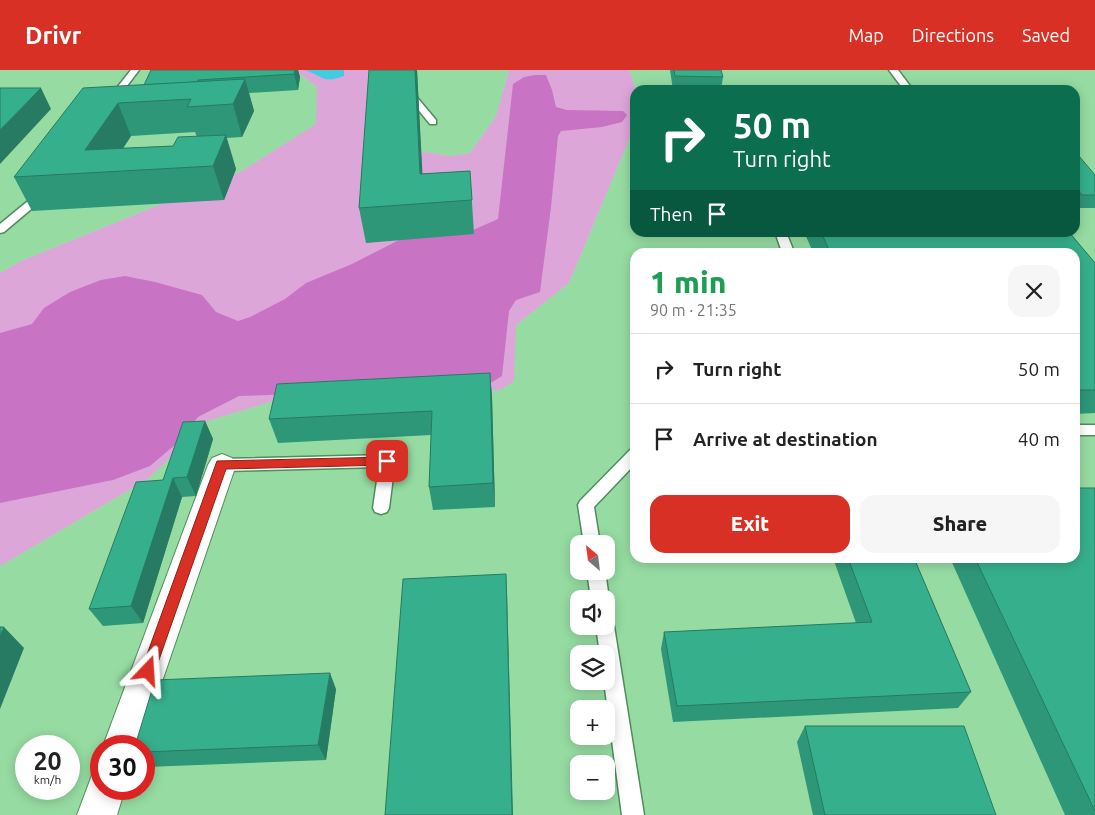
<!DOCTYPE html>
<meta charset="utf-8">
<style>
body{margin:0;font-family:Ubuntu,sans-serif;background:#f6f6f6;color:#222;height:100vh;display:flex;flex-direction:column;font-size:19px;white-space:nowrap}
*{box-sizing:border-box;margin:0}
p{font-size:16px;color:#767676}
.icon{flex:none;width:28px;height:28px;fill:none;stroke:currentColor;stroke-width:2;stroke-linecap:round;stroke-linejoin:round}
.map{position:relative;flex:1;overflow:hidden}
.panel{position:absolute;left:630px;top:178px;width:450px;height:315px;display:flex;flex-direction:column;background:#fff;border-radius:15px;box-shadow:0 2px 12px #0003}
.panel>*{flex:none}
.hud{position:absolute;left:630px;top:15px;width:450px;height:152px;border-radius:15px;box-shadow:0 2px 12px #0003;background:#0b6e4f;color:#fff;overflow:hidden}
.needle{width:32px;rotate:332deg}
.tools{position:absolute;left:570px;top:465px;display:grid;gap:10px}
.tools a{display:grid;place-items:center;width:45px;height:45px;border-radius:10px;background:#fff;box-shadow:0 2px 12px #0003;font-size:25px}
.speed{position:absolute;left:15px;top:665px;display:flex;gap:10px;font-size:25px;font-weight:700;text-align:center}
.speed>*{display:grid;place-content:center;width:65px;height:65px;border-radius:50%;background:#fff;box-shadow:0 2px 12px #0003;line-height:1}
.speed small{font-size:12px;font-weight:400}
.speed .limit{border:8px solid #d22;background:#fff;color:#111}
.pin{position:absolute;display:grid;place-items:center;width:42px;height:42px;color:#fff;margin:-21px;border-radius:10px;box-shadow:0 2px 8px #0006}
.me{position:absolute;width:55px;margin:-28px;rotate:20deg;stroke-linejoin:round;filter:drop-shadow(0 0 4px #0008)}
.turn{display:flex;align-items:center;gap:18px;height:105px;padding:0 20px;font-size:22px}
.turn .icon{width:65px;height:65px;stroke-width:2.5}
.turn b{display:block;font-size:35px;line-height:42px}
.then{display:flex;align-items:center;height:48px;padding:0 20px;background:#0003;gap:10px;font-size:19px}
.round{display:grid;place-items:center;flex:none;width:52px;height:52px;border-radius:15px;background:#f6f6f6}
.summary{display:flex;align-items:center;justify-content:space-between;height:85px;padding:0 20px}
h1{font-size:30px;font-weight:800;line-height:38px;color:#1e9e55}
.action{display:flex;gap:10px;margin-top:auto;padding:10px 20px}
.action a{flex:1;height:58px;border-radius:15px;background:#d93025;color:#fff;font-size:20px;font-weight:800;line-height:58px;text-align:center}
.action a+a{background:#f6f6f6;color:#222}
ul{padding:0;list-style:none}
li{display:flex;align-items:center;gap:15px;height:70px;padding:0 20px;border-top:1px solid #e0e0e0}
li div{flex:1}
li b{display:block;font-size:19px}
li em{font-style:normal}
header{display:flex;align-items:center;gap:30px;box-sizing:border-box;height:70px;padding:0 25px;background:#d93025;color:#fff}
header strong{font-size:24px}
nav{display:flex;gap:28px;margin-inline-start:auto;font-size:18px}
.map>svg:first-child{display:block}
</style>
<header>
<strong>Drivr</strong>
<nav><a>Map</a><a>Directions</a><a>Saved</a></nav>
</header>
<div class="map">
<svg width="1095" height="745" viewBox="0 0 1095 745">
<rect width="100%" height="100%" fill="#a5e4af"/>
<!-- built -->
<g fill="#96dca2" fill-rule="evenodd">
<path d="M 0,0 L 283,0 L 299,3 L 317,17 L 317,54 L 240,102 L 21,191 L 0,203 Z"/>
<path d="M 374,0 L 509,0 L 496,46 L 470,83 L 450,86 L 413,80 Z"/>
<path d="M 629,0 L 1095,0 L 1095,745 L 0,745 L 0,496 L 148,409 L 208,351 L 270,332 L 500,320 L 516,255 L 569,213 L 635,55 L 635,162 L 1075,162 L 1075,20 L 636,20 ZM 635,182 L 1075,182 L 1075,488 L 635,488 ZM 579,474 L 606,474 L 606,501 L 579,501 ZM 579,529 L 606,529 L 606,556 L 579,556 ZM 579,584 L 606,584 L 606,611 L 579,611 ZM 579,639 L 606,639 L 606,666 L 579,666 ZM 26,676 L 69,676 L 69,719 L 26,719 ZM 101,676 L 144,676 L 144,719 L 101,719 ZM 579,694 L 606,694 L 606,721 L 579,721 Z"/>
</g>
<!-- green -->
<path fill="#dda6d9" d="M 283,0 L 374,0 L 413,80 L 450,86 L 470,83 L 496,46 L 509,0 L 629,0 L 636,20 L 635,55 L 569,213 L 516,255 L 514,311 L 500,320 L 270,332 L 208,351 L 148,409 L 0,496 L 0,203 L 21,191 L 240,102 L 316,54 L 317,17 L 299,3 Z"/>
<!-- forest -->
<path fill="#c973c4" d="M 535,5 L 546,5 L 552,20 L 556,37 L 567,40 L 623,41 L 627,45 L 622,52 L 602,57 L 561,61 L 558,66 L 551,137 L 540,222 L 516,230 L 509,241 L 502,306 L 484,317 L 239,326 L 198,347 L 176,374 L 150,396 L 113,410 L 0,433 L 0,263 L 32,254 L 44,238 L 70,222 L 101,210 L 125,206 L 155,212 L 202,225 L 216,242 L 238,251 L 250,247 L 285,229 L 306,213 L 352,194 L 401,169 L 473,160 L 498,149 L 513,14 L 524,7 Z"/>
<!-- water -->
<path fill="#3fcde1" d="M 304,0 L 344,0 L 344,6 C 322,14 324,6 304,0 Z"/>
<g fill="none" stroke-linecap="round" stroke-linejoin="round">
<defs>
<g id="service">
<path d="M 131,0 L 139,0 L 114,33 L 108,33 L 108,29 Z"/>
<path d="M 393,0 L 401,0 L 405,13 L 436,50 L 436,54 L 430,54 L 397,14 Z"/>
<path d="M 889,0 L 898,0 L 913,20 L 904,20 Z"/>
<path d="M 42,117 L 47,120 L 36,135 L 4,162 L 0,163 L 0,154 L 28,131 L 38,118 Z"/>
<path d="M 775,162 L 786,162 L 794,182 L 782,182 Z"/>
<rect x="1075" y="355" width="20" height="10"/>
<path d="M 635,378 L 635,394 L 594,437 L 600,474 L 584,474 L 578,435 L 580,431 L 630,380 Z"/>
<path d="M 387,385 L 392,387 L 395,391 L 389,438 L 387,442 L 381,444 L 375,442 L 373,438 L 379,397 L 222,401 L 217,399 L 214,395 L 217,391 L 222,389 Z"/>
<path d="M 587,501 L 605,501 L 609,529 L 606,534 L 606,529 L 591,529 Z"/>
<path d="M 606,548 L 611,550 L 614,556 L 644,745 L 622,745 L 604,611 L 606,611 L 606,584 L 600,584 L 596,556 L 606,556 Z"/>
</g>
<g id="minor">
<path d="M 222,384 L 232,388 L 236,395 L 140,676 L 103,676 L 208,395 L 212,388 Z"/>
<path d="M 101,702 L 101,719 L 125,719 L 117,745 L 77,745 L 92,705 Z"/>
</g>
</defs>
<!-- service casing -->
<use href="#service" stroke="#508c5c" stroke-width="3"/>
<!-- minor casing -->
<use href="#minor" stroke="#508c5c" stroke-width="2"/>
<!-- service -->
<use href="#service" fill="#fff" fill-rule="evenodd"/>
<!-- minor -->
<use href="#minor" fill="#fff" fill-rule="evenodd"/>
</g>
<!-- wall -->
<g fill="#2e9778" fill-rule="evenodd">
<path d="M 298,0 L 300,7 L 298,20 L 249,23 L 254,41 L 242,67 L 226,68 L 236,99 L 224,130 L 32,141 L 14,107 L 144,15 ZM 195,62 L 197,67 L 173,76 L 123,78 L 131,66 Z"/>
<path d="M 369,0 L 417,0 L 422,104 L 470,101 L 474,164 L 366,173 L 359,138 Z"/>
<path d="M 670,0 L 721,0 L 723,7 L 721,20 L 673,20 Z"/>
<path d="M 1075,87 L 1095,105 L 1095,138 L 1075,138 Z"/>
<path d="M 804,162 L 1069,162 L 1095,193 L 1095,343 L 1075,344 L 1075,182 L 813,182 Z"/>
<path d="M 490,303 L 492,327 L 495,437 L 433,440 L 429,417 L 431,365 L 278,373 L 269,349 Z"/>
<path d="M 205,351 L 213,369 L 196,426 L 182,427 L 143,553 L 103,556 L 89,539 L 163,410 Z"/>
<path d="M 1095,418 L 1095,745 L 1065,745 L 950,488 L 1075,488 Z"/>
<path d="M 833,488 L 914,488 L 971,622 L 958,638 L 673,652 L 661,579 L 664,562 L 856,553 Z"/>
<path d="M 336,619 L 326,690 L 147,697 L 144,694 L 144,676 Z"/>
<path d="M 805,656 L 996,745 L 813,745 L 797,672 Z"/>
</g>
<!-- shaded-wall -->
<g fill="#267b62">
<path d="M 295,0 L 298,0 L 300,7 L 298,20 L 294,4 Z"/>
<path d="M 415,0 L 417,0 L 424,133 L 420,104 Z"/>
<path d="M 245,9 L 254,41 L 242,67 L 233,34 Z"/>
<path d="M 41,18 L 51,39 L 0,94 L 0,60 Z"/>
<path d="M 118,33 L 131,66 L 108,102 L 85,80 Z"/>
<path d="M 226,65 L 236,99 L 224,130 L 213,96 Z"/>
<path d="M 490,303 L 492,327 L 495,437 L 493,413 Z"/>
<path d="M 205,351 L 213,369 L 196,426 L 187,407 Z"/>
<path d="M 173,408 L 182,427 L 143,553 L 131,536 Z"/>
<path d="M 506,504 L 507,522 L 513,745 L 512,745 Z"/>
<path d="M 4,557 L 24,578 L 0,639 L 0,566 Z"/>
<path d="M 330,603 L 336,619 L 326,690 L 318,675 Z"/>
</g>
<!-- building -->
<g fill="#36b08c" stroke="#267b62">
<path d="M 151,0 L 295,0 L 294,4 L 198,10 L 197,12 L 144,15 Z"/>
<path d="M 369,0 L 415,0 L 420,104 L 470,101 L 472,130 L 359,138 Z"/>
<path d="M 674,0 L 721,0 L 723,7 L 675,6 Z"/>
<path d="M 245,9 L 233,34 L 187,37 L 191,29 L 118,33 L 85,80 L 173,76 L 178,67 L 226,65 L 213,96 L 14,107 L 83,18 Z"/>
<path d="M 0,18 L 41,18 L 0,60 Z"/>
<path d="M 1079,86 L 1095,105 L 1095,125 L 1082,125 L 1075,117 L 1075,87 Z"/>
<path d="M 821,162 L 1069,162 L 1095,193 L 1095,320 L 1075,320 L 1075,182 L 830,182 Z"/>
<path d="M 490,303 L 493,413 L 429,417 L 432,341 L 269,349 L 277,314 Z"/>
<path d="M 205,351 L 187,407 L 173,408 L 131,536 L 89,539 L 136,412 L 163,410 L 183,352 Z"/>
<path d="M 1075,418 L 1095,418 L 1095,741 L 975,488 L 1075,488 Z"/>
<path d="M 848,488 L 914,488 L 971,622 L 677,636 L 664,562 L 872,552 Z"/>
<path d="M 506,504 L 512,745 L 385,745 L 403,509 Z"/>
<path d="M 0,557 L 4,557 L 0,566 Z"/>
<path d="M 330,603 L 318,675 L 144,682 L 144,676 L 135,676 L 155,610 Z"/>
<path d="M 805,656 L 964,656 L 996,745 L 825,745 Z"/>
</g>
<!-- route -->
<path fill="#d93025" stroke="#8d1f18" d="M 387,387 L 392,391 L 387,395 L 226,399 L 155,601 L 153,606 L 148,608 L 143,606 L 141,601 L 217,391 Z"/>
</svg>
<div class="tools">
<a><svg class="needle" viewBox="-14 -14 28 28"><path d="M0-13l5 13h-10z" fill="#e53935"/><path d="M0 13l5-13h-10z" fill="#767676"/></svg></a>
<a><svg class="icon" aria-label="sound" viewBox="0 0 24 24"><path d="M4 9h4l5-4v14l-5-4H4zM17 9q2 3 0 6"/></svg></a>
<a><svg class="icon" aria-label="layers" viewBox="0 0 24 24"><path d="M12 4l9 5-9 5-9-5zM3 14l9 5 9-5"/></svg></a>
<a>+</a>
<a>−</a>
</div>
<div class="speed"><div>20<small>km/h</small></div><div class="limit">30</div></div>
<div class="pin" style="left:387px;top:391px;background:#d93025"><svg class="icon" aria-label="arrive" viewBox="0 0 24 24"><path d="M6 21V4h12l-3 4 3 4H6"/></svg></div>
<svg class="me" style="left:148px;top:601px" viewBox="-20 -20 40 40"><path d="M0-17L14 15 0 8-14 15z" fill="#d93025" stroke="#fff" stroke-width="4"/></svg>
<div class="hud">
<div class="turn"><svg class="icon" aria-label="right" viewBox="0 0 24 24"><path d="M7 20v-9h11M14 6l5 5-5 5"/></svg><div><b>50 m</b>Turn right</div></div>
<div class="then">Then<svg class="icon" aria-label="arrive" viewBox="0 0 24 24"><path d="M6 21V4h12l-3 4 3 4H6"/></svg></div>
</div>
<section class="panel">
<div class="summary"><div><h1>1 min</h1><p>90 m · 21:35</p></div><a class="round"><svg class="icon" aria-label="close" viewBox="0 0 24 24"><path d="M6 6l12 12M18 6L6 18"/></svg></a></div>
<ul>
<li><svg class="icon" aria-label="right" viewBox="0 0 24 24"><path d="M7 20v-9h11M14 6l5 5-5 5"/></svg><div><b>Turn right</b></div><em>50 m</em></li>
<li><svg class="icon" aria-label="arrive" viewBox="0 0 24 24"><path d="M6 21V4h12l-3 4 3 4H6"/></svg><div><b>Arrive at destination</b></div><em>40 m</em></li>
</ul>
<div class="action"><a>Exit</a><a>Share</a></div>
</section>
</div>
